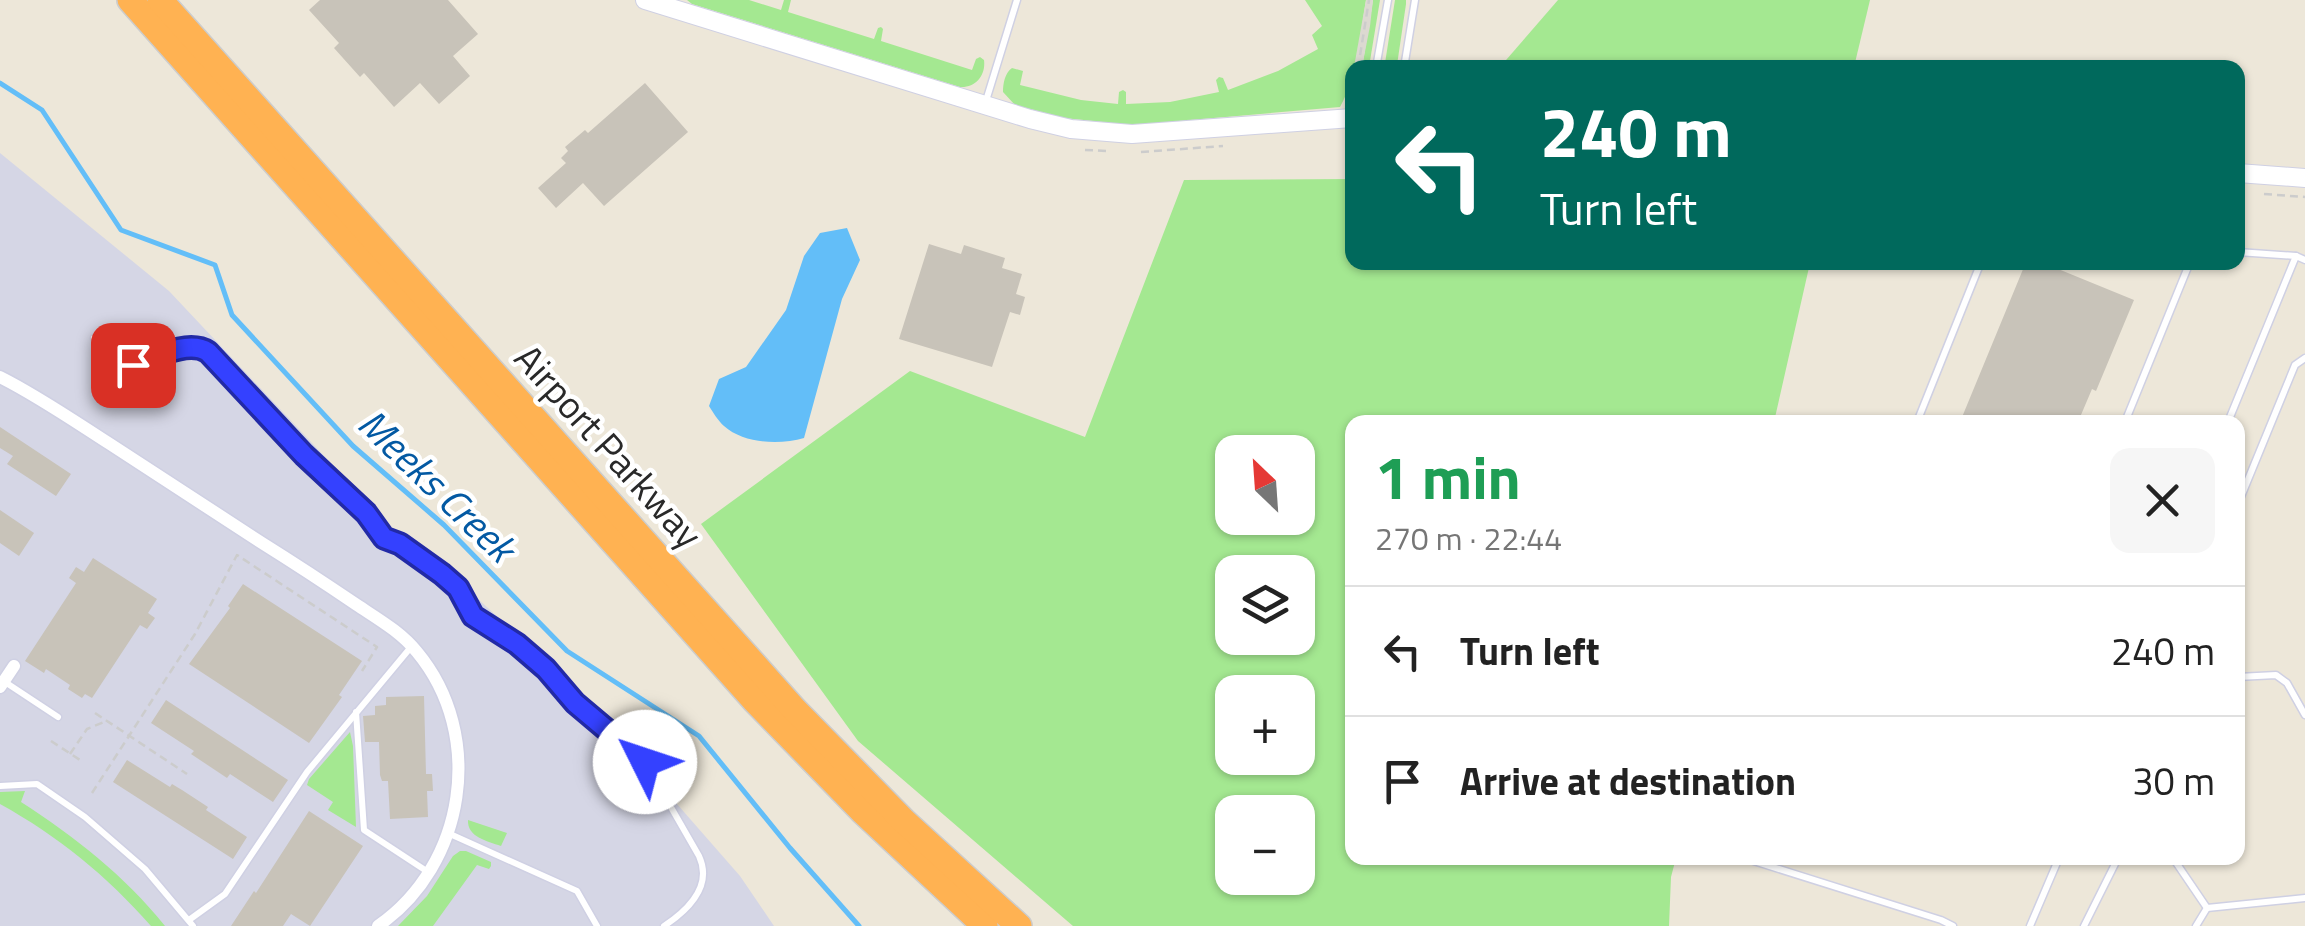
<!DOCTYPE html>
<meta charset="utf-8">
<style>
body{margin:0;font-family:"Titillium Web",sans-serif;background:#f6f6f6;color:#222;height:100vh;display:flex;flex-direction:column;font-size:38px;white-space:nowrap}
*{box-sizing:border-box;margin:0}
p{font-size:32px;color:#767676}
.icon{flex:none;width:55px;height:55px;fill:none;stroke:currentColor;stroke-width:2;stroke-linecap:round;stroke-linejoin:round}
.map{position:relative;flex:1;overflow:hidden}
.side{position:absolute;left:1345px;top:415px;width:900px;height:450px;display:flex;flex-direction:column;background:#fff;border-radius:20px;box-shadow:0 2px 8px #0004}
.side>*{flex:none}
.guide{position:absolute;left:1345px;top:60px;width:900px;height:210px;border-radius:20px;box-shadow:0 2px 8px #0004;background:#00695c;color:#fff;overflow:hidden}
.needle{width:65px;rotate:335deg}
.fabs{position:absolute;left:1215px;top:435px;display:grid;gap:20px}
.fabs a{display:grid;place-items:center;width:100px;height:100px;border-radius:20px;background:#fff;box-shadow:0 2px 8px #0004;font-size:50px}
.pin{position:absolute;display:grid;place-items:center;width:85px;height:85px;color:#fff;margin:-42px;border-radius:20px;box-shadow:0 5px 15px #0006}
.me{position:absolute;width:110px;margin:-55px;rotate:311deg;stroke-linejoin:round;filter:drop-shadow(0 0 8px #0008)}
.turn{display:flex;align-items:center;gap:35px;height:210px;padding:0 30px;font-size:45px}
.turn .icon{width:130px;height:130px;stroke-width:2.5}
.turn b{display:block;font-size:70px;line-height:85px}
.round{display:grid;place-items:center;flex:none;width:105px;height:105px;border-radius:20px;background:#f6f6f6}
.overview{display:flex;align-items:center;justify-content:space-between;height:170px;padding:0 30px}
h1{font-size:60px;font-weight:700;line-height:75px;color:#1e9e55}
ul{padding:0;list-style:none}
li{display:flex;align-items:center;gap:30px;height:130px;padding:0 30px;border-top:2px solid #e0e0e0}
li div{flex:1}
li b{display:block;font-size:38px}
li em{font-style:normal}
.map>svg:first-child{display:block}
</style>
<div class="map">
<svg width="2305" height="926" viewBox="0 0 2305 926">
<rect width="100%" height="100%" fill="#ede7d9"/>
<!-- airport -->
<path fill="#d5d6e5" d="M 0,153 L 169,291 L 377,512 L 383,520 L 383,531 L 402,534 L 464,586 L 653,760 L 677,804 L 740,876 L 774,926 L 0,926 Z"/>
<!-- green -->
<g fill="#a4e891" fill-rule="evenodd">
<path d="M 687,0 L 749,0 L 781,10 L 784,0 L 791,0 L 788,12 L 874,39 L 878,28 L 881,27 L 883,29 L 881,41 L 972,70 L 976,59 L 980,57 L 984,60 C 986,75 976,88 960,87 L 692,4 Z"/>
<path d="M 1305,0 L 1366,0 C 1360,36 1358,75 1340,107 L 1132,125 L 1064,118 L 1015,105 L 1003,92 C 1003,83 1005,73 1012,68 L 1023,71 L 1020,85 L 1081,100 L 1118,104 L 1119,92 L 1123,90 L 1126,92 L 1126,104 L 1170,102 L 1219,92 L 1216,80 L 1219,77 L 1223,78 L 1228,90 L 1278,71 L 1318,49 L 1312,35 L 1322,26 Z"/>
<path d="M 1373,0 L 1380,0 L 1369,67 L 1362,68 Z"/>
<path d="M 1395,0 L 1406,0 L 1406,4 L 1397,65 L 1395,67 L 1386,67 L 1385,63 Z"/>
<path d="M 1558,0 L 1870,0 L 1854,67 L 1500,67 Z"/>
<path d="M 1352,179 L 1352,262 L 1810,263 L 1774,422 L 1352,422 L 1352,858 L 1676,858 L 1671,877 L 1669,926 L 1073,926 L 858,741 L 701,524 L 910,371 L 1085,437 L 1184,180 ZM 1232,452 L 1298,452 L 1298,518 L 1232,518 ZM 1232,572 L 1298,572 L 1298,638 L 1232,638 ZM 1232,692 L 1298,692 L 1298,758 L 1232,758 ZM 1232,812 L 1298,812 L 1298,878 L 1232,878 Z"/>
<path d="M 350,732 L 353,746 L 356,827 L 328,810 L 333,802 L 307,785 L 309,779 Z"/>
<path d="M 25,791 L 21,802 C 75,837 124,875 165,926 L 151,926 C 107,876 58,836 0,804 L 0,792 Z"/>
<path d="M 468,820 L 507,833 L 501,846 C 487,841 467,837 468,820 Z"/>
<path d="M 460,851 L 466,851 L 491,862 L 491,866 L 489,869 L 477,865 L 433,926 L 398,926 L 427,896 L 453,856 Z"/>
</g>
<!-- plaza -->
<path fill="#dcd9d1" d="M 1366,0 L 1373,0 L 1370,26 L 1362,67 L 1354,67 Z"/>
<!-- water -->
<path fill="#63bef8" d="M 847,228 L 860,260 L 842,299 L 804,438 C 780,445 744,444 724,426 C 718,421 713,412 709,406 L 719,379 L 746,367 L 786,310 L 804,256 L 820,233 Z"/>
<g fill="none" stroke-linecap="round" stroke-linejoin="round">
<!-- stream -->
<path stroke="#63bef8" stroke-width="5" d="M 0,83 L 42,110 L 121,230 L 215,265 L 232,315 L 353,446 L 444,525 L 567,651 L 699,736 L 790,848 L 859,926"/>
</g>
<!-- building -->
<g fill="#c8c3b9">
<path d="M 320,0 L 448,0 L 478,34 L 453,56 L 470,76 L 439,104 L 420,83 L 394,107 L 364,73 L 360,77 L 334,48 L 339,43 L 309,10 Z"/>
<path d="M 645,83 L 688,132 L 604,206 L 583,183 L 556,208 L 538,188 L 566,163 L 561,158 L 568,151 L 565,147 L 585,130 L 588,133 Z"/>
<path d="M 929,244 L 961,254 L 964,245 L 1005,258 L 1002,268 L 1022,274 L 1016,294 L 1025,297 L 1020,315 L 1010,312 L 992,367 L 899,339 Z"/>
<path d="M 2026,262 L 2041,262 L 2134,300 L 2096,391 L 2092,389 L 2078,422 L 1960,422 Z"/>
<path d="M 0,427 L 71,474 L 56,496 L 7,464 L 13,456 L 0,448 Z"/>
<path d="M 0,510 L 34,533 L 19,556 L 0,543 Z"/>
<path d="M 93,558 L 157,599 L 148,613 L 155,618 L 147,629 L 140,625 L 92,698 L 85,694 L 82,698 L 68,689 L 70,685 L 46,669 L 44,673 L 25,661 L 76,583 L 69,578 L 76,567 L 84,572 Z"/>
<path d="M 243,584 L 362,661 L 339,695 L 342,697 L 309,743 L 189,664 L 230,608 L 228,606 Z"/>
<path d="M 424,696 L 426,774 L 432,774 L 433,791 L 427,791 L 428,817 L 390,819 L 388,781 L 382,781 L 380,775 L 379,742 L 365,742 L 363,716 L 375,715 L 375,706 L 386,705 L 386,697 Z"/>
<path d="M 166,700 L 288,780 L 273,802 L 230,774 L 227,778 L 191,754 L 194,751 L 151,723 Z"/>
<path d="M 127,760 L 170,787 L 172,784 L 182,790 L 208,807 L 206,810 L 247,837 L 233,859 L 113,782 Z"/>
<path d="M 309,811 L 363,846 L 310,926 L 291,914 L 283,926 L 231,926 L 254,891 L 256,893 Z"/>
</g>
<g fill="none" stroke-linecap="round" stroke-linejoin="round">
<defs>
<g id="service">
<path d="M 1376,68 L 1388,0"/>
<path d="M 1404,68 L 1415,0"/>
<path d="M 985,104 L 1017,0"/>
<path d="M 2238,252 L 2296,256"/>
<path d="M 94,338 L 105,364 L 114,369 C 140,367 187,337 208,352 L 304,455 L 366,513 L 384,537 L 400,544 L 442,574 L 457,588 L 473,615 L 517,644 L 546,669 L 575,703 L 645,762 L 699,856 C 713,886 688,910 664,926"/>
<path d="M 1917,422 L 1981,262"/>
<path d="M 2125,422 L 2190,262"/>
<path d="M 2228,422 L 2296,256 L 2305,260"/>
<path d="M 2238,504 L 2295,365 L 2305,358"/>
<path d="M 2238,677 L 2276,675 L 2287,683 L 2305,715"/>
<path d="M 5,682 L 58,717"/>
<path d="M 356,712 L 364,830 L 428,872"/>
<path d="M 0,786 L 37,784 L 85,817 L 145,869 L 193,926"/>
<path d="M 450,834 L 577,891 L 597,926"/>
<path d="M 1744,858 L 1941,920 L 1953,926"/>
<path d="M 2173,858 L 2207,908"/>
<path d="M 2207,908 L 2305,898"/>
<path d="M 189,920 L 225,894 L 307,772 L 411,647"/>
<path d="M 2030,926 L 2059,858"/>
<path d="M 2084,926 L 2118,858"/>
<path d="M 2196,926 L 2207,908"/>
</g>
<g id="minor">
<path d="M 0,377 C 38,396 74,421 110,444 C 161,477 211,510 262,543 C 294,563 326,584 357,605 C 378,619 401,632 417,652 C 486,735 466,865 378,926"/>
<path d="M 0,687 L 14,666"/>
</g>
<g id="tertiary">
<path d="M 645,0 L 1030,119 L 1071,129 L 1132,134 L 1352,118"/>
<path d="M 2238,173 L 2305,178"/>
</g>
<g id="motorway">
<path d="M 130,0 L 754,700 L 862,811 L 985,926"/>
<path d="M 160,0 L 795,710 L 904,821 L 1019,926"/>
</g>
</defs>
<!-- service casing -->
<use href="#service" stroke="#cfd0e3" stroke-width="9"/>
<!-- minor casing -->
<use href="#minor" stroke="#cfd0e3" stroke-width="15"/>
<!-- tertiary casing -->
<use href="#tertiary" stroke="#cfd0e3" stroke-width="20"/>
<!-- motorway casing -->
<use href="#motorway" stroke="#ccc" stroke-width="28"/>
<!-- path -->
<g stroke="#ccc" stroke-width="2.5" stroke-dasharray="8 5" stroke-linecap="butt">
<path d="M 1358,68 L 1369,0"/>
<path d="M 1347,102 L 1352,85"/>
<path d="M 1085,150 L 1108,151"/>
<path d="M 1141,152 L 1223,146"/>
<path d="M 2264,194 L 2305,197"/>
<path d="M 95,713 L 187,774"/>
<path d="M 51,741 L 80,760"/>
<path d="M 70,754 L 87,729 L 104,722"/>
<path d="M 92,793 L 195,634 L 237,555 L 377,647 L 362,671"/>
</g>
<!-- service -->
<use href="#service" stroke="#fff" stroke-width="6"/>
<!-- minor -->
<use href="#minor" stroke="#fff" stroke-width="12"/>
<!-- tertiary -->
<use href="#tertiary" stroke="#fff" stroke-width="18"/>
<!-- motorway -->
<use href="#motorway" stroke="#ffb252" stroke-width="25"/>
</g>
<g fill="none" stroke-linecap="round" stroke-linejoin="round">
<defs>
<path id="route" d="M 133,365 C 154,358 188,339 208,352 L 304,455 L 366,513 L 384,538 L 400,544 L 442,574 L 458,588 L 473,616 L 517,644 L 546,669 L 575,703 L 645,762"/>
</defs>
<!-- route casing -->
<use href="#route" stroke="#222aa6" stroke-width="25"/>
<!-- route -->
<use href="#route" stroke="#3441ff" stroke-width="18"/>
</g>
<g text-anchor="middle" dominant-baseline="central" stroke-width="9" stroke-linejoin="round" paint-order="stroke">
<!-- street labels -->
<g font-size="38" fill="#292929" stroke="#fff">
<text transform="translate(609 446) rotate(48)">Airport Parkway</text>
</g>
<!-- water labels -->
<g font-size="40" font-style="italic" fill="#0359a3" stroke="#fff">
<text transform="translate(437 485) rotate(44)">Meeks Creek</text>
</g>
</g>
</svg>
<div class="fabs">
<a><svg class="needle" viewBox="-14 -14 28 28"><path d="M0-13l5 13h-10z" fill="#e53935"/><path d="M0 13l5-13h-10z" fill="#767676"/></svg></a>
<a><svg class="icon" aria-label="layers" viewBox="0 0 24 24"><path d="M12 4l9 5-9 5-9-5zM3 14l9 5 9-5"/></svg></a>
<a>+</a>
<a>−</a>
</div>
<div class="pin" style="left:133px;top:365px;background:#d93025"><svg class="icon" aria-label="arrive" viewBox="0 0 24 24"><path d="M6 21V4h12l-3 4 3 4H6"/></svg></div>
<svg class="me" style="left:645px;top:762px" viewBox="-20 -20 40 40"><circle r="19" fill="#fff"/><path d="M0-13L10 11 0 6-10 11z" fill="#3441ff"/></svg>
<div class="guide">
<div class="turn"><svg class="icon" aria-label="left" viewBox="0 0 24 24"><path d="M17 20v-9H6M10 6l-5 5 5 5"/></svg><div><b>240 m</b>Turn left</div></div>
</div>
<section class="side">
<div class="overview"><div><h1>1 min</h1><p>270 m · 22:44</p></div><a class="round"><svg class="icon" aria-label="close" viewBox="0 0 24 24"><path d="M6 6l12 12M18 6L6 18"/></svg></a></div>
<ul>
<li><svg class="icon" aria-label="left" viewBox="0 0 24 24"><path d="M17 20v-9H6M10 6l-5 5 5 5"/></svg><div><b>Turn left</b></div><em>240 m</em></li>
<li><svg class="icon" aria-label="arrive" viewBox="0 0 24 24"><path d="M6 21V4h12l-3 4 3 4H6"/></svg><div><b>Arrive at destination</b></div><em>30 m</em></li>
</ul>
</section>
</div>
